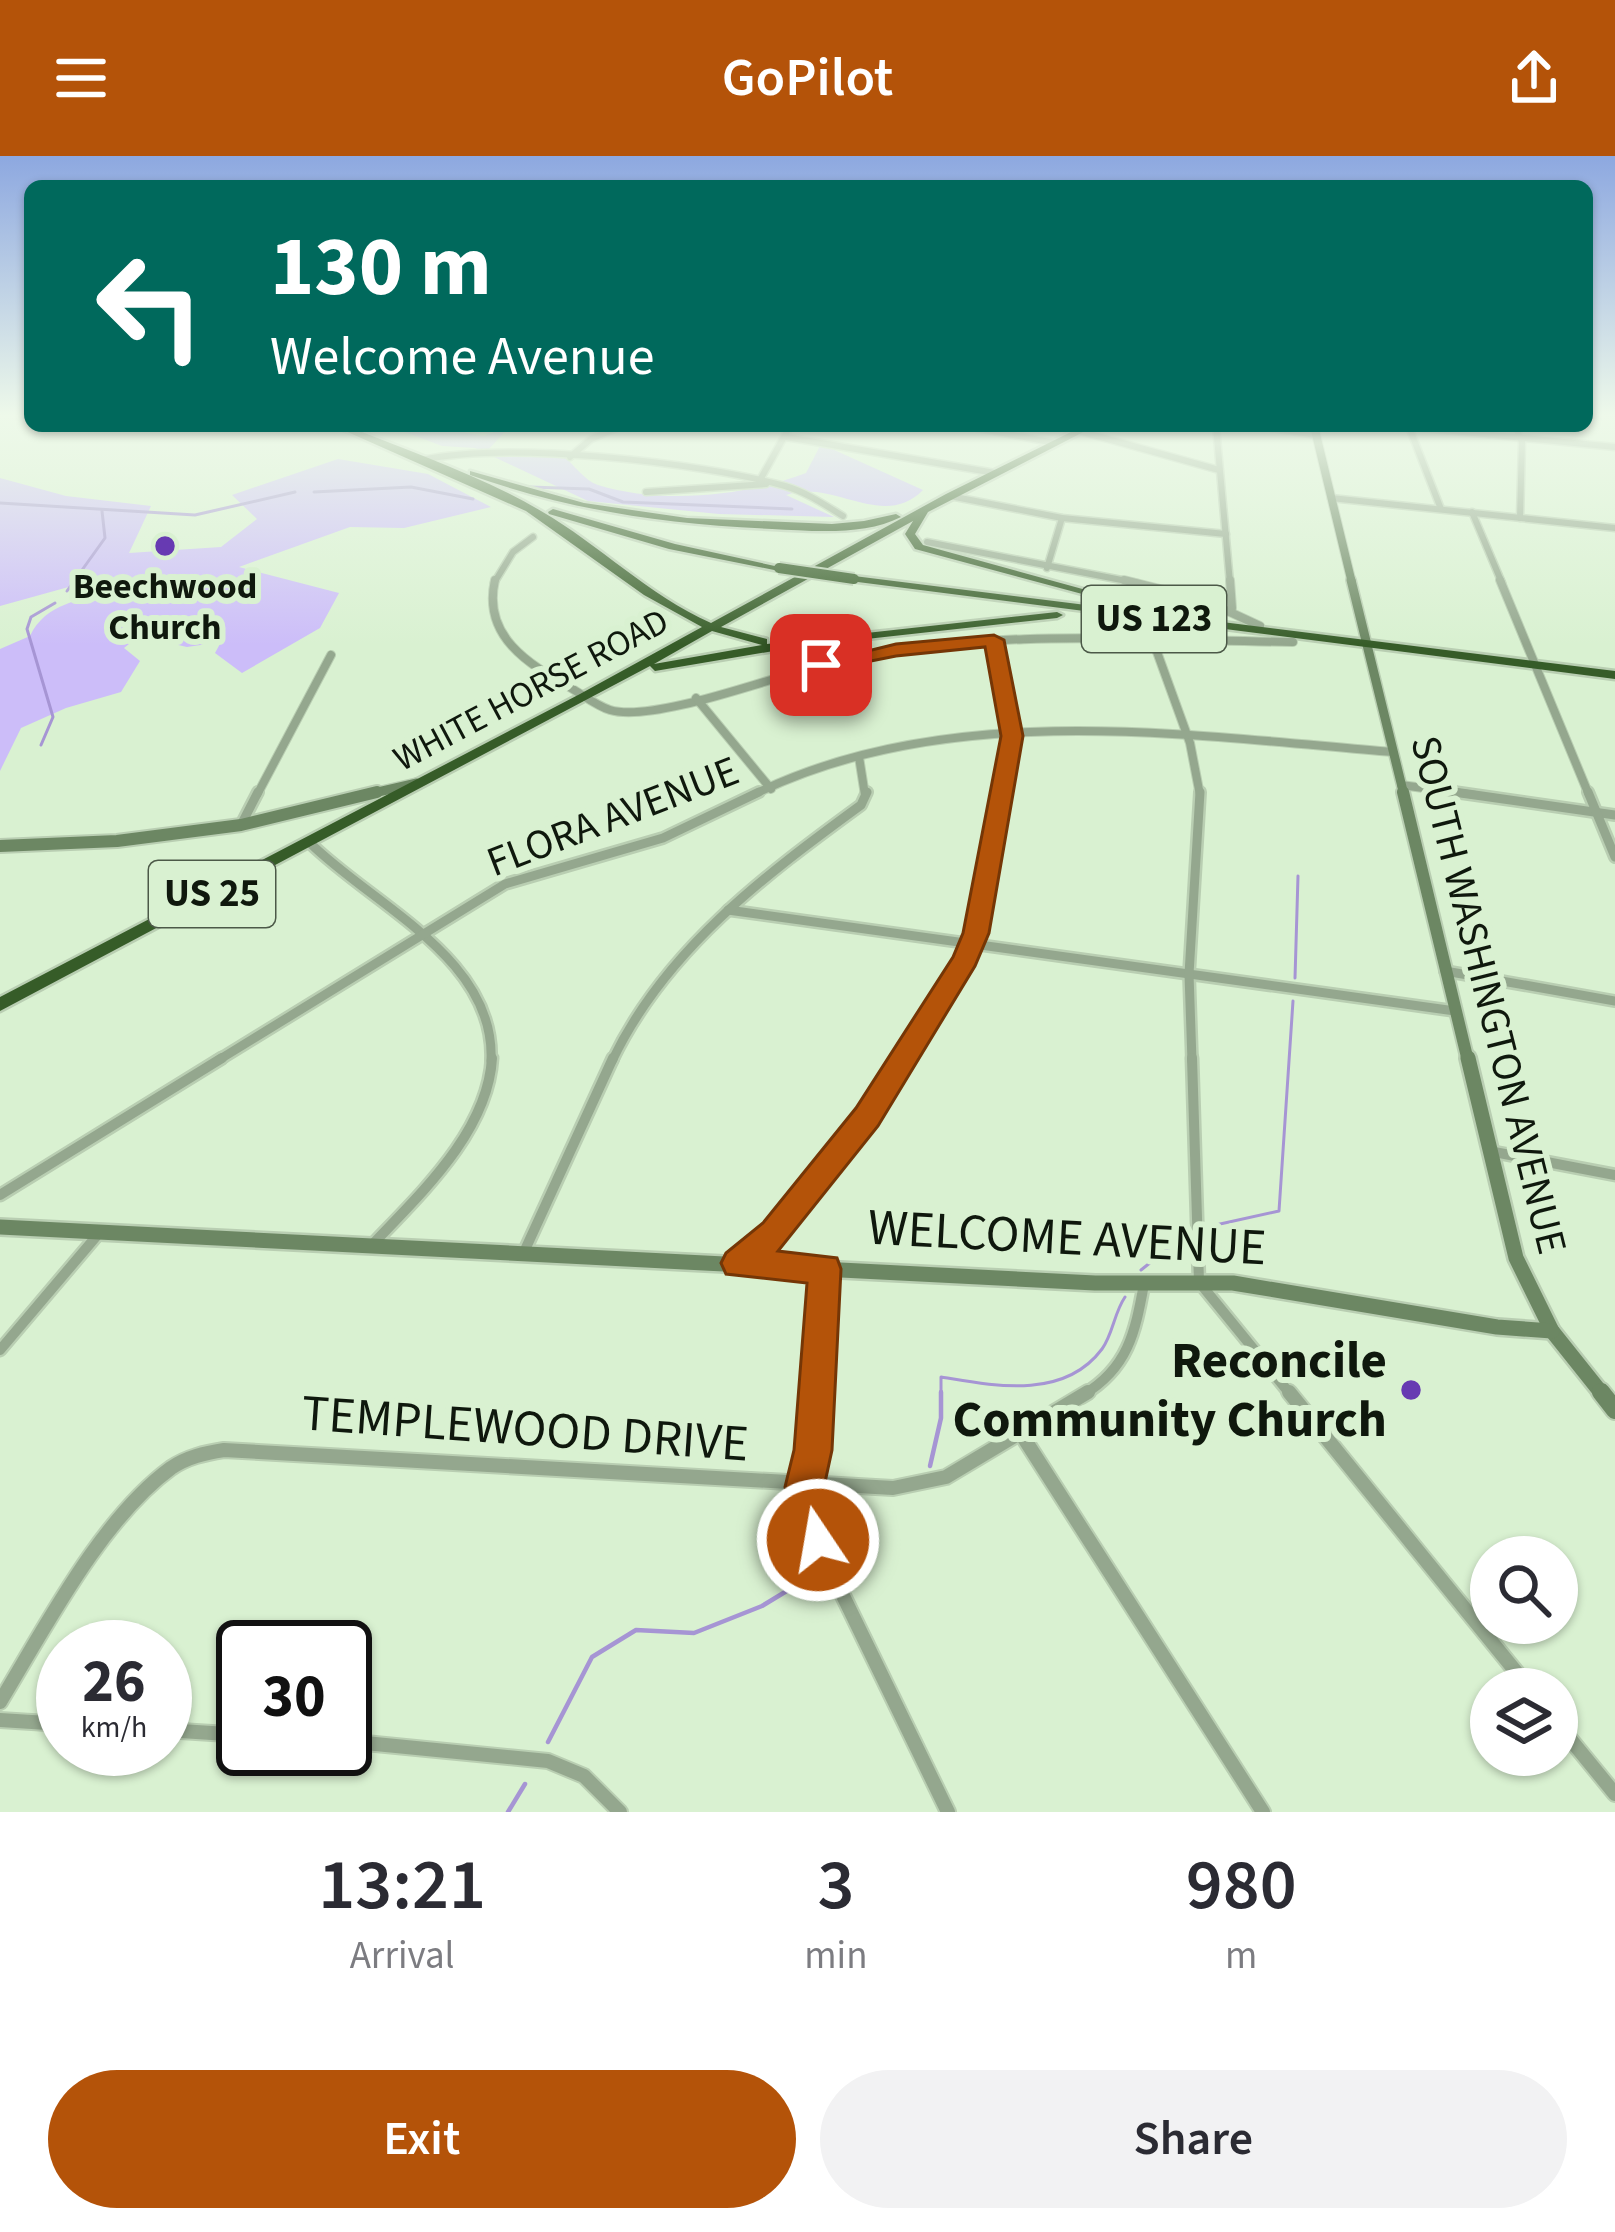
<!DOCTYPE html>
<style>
body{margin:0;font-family:"Source Sans 3",sans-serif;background:#f2f2f3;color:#2b2b33;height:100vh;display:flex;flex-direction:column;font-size:45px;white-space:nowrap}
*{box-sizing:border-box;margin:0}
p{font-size:39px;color:#7c7c81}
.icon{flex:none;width:66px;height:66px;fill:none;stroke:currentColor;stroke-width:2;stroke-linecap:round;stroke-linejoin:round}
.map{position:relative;height:1656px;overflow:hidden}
.side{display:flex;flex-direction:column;background:#fff;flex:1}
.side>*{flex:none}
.guide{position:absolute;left:24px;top:24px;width:1569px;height:252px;border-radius:18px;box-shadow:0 3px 9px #0004;background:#00695c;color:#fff;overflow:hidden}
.controls{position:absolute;left:1470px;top:1380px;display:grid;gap:24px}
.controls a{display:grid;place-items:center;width:108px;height:108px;border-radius:50%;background:#fff;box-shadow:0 3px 9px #0004;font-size:60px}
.speed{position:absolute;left:36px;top:1464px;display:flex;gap:24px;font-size:60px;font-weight:700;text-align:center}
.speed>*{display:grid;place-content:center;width:156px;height:156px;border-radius:50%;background:#fff;box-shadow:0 3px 9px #0004;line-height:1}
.speed small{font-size:30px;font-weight:400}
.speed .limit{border:6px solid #111;border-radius:18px;background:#fff;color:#111}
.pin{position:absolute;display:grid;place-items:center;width:102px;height:102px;color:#fff;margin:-51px;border-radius:24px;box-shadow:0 6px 18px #0006}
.me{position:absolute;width:132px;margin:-66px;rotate:348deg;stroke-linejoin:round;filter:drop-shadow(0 0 9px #0008)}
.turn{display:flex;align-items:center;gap:42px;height:252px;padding:0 48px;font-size:54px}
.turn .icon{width:156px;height:156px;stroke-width:2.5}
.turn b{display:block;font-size:84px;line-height:102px}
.eta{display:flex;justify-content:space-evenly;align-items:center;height:204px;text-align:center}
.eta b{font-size:72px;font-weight:600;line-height:84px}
.action{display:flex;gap:24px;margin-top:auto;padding:24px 48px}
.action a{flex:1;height:138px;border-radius:72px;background:#b45309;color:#fff;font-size:48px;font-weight:600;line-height:138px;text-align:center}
.action a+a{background:#f2f2f3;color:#2b2b33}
header{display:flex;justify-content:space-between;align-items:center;height:156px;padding:0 48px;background:#b45309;color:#fff;font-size:54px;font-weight:600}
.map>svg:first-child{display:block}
</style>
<header><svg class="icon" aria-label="menu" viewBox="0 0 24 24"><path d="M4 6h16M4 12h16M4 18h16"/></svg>GoPilot<svg class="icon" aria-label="share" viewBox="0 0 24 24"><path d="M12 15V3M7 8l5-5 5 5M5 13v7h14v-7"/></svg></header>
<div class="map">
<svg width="1615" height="1656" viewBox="0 0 1615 1656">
<rect width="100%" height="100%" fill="#d9f1d1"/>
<!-- green -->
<g fill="#ccbdf9">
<path d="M 428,270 L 484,280 L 510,270 L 488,294 L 562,298 C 573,308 585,325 598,329 C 663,349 745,340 806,317 L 821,288 L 923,334 C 883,375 832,322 786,339 L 834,361 L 719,358 L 588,345 L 475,292 L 442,290 L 405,276 Z"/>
<path d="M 338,303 L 428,318 L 491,351 L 404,372 L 350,371 L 239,411 L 339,437 L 320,472 L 242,517 L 215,497 L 221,486 L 187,491 L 139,480 L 124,492 L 140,505 L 121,536 L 66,552 L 21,572 L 0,615 L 0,493 L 30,480 C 46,446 81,446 112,431 L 101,422 L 0,450 L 0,322 L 66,340 L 151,350 L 129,397 L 221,391 L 257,363 L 232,339 Z"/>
</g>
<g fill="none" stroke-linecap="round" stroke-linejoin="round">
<!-- stream-far1 -->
<g stroke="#a695d4" stroke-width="3">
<path d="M 530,331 L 589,333 L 623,346 L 792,353"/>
<path d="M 314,336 L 411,331 L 473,343"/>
<path d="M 0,347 L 195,359 L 295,336"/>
<path d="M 67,435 L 105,382 L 102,355"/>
<path d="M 41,589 L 53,561 L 27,473 L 31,461 L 55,447"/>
<path d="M 1295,822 L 1298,720"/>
<path d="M 1211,1070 L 1279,1055 L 1293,845"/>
<path d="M 1141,1114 L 1180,1083"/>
<path d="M 941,1239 L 941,1221 C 995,1230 1064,1244 1102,1193 C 1113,1178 1114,1157 1125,1141"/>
</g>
<!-- stream -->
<g stroke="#a695d4" stroke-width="4.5">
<path d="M 930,1310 L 941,1262 L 941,1236"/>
<path d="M 548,1586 L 592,1501 L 636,1474 L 694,1477 L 762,1450 L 813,1419"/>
<path d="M 508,1656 L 525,1628"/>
</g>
<defs>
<g id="street-far4">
<path d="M 1609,257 L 1615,257"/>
<path d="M 967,270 L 1055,287"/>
<path d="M 1216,270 L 1230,427"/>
<path d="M 1259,270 L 1316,279"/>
<path d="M 1404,270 L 1615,291"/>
<path d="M 1515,270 L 1522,286 L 1520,362"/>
<path d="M 1409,271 L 1441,353"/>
<path d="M 1079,275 L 1219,314"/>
<path d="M 786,281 L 995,317"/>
<path d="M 570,301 L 591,283 L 621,270"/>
<path d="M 422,304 C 508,285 698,306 785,330 C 806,336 825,349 843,360"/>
<path d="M 760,324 L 790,270"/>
<path d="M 646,336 L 766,328"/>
<path d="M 950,340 L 1062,362 L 1226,378"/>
<path d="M 1331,342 L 1615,372"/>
<path d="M 1472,356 L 1502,427"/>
<path d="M 927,386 L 1137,427"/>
<path d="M 1047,412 L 1062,362"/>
<path d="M 494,427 L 513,396 L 533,381"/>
</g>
<g id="street-far3">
<path d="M 495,424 C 482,480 528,508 571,532 C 583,539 597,550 610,554 C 655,568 788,515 840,504 C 988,472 1143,484 1293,486"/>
<path d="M 1124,424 L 1204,444 L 1260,470"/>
<path d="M 1230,424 L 1232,452"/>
<path d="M 1500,424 L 1589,639"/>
<path d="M 994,484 L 1012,580 L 1001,639"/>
<path d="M 1153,485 L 1190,587 L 1200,639"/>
<path d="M 696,542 L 771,633"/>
<path d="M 859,601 L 865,639"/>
<path d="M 1401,629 L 1476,639"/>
<path d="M 257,639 L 331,499"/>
<path d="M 753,639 C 946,543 1185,579 1393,596"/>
</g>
<g id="street-far2">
<path d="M 1454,636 L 1615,659"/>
<path d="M 1588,636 L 1615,701"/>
<path d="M 241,669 L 258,636"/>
<path d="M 310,687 C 374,750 496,803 491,905"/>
<path d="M 728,754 L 1455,855"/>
<path d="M 1445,815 L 1615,845"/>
<path d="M 217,905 L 505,728 L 663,682 L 759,636"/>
<path d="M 612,905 C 665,794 764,720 861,649 L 867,636"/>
<path d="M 901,905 L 973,788 L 1001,636"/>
<path d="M 1192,905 L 1189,818 L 1200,636"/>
</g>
<g id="street-far1">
<path d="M 1192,902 L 1199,1126 L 1291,1239"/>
<path d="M 1489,995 L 1615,1019"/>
<path d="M 0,1039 L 222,902"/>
<path d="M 372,1089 C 419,1039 488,976 492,902"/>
<path d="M 524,1096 L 613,902"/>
<path d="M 738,1107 C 805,1051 857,977 903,902"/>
<path d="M 0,1194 L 100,1076"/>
<path d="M 817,1239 L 825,1113"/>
<path d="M 1083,1239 C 1128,1212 1135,1177 1144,1128"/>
</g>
<g id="street">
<path d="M 817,1236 L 813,1294 L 804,1331 L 811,1363 L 832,1417 L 948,1656"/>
<path d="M 1289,1236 L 1530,1533"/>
<path d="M 1020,1276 L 1263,1656"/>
<path d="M 0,1546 C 45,1472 101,1363 171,1312 C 187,1301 205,1297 224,1294 L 893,1332 L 946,1321 L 1088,1236"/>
<path d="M 0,1564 L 63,1568"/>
<path d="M 1557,1567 L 1615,1638"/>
<path d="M 165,1574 L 243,1579"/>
<path d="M 345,1585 L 548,1605 L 584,1620 L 620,1656"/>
</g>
<path id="secondary-far4" d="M 1314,270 L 1352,427"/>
<g id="secondary-far3">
<path d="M 1351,424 L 1404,639"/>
<path d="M 365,639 L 417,627"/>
</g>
<g id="secondary-far2">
<path d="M 1403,636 L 1468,905"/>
<path d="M 0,690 L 117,685 L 241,669 L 377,636"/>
</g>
<g id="secondary-far1">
<path d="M 1468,902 L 1516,1102 L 1552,1175 L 1603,1239"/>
<path d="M 0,1071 L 1095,1127 L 1233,1127 L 1497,1171 L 1552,1175"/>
</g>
<path id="secondary" d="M 1601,1236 L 1615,1254"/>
<g id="highway">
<path d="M 334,270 L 347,270 C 411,296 482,320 541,355 C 600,389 648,439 711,467 L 946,338 L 1083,270 L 1095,270 L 928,356 L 915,378 L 923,389 L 1148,451 L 1142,454 L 915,393 L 905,378 L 913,365 L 721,471 L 767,483 L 767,488 L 1057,456 L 1063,459 L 1057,462 L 803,490 L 655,515 L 650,510 L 0,855 L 0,841 L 580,538 L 702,471 L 644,439 L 526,355 ZM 712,475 L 762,489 L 654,508 Z"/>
<path d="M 470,315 L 584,347 L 687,362 L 832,368 L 864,365 L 896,358 L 901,361 C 864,380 814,375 772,373 C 664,368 573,355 470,319 Z"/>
<path d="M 553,353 L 675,388 L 784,412 L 779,415 L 669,393 L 549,358 L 548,356 Z"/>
<path d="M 854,420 L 1615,515 L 1615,523 L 850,425 L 848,423 Z"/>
</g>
</defs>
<!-- street-far4 casing -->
<use href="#street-far4" stroke="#b9ceb2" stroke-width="9"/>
<!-- street-far3 casing -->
<use href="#street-far3" stroke="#b9ceb2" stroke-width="10"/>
<!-- street-far2 casing -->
<use href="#street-far2" stroke="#b9ceb2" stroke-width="14"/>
<!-- street-far1 casing -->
<use href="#street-far1" stroke="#b9ceb2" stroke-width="15"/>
<!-- street casing -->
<use href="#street" stroke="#b9ceb2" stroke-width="18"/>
<!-- secondary-far4 casing -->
<use href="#secondary-far4" stroke="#b9ceb2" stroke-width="10"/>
<!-- secondary-far3 casing -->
<use href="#secondary-far3" stroke="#b9ceb2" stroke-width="12"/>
<!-- secondary-far2 casing -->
<use href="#secondary-far2" stroke="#b9ceb2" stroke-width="16"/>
<!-- secondary-far1 casing -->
<use href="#secondary-far1" stroke="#b9ceb2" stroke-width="20"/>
<!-- secondary casing -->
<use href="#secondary" stroke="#b9ceb2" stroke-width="22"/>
<!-- highway casing -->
<use href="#highway" stroke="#b9ceb2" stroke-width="5"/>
<!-- street-far4 -->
<use href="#street-far4" stroke="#94a78e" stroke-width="6"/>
<!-- street-far3 -->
<use href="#street-far3" stroke="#94a78e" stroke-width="8"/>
<!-- street-far2 -->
<use href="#street-far2" stroke="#94a78e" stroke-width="9"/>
<!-- street-far1 -->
<use href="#street-far1" stroke="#94a78e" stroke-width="10"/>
<!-- street -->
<use href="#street" stroke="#94a78e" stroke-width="14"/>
<!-- secondary-far4 -->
<use href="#secondary-far4" stroke="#6c8763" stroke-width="8"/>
<!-- secondary-far3 -->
<use href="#secondary-far3" stroke="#6c8763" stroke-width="9"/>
<!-- secondary-far2 -->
<use href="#secondary-far2" stroke="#6c8763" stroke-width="12"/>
<!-- secondary-far1 -->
<use href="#secondary-far1" stroke="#6c8763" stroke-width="15"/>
<!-- secondary -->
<use href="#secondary" stroke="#6c8763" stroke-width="18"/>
<!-- highway -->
<use href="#highway" fill="#365c28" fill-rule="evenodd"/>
<defs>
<path id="highway-bridge" d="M 779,412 L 854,423"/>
</defs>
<!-- highway-bridge casing -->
<use href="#highway-bridge" stroke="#b9ceb2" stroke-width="14" stroke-linecap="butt"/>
<!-- highway-bridge -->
<use href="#highway-bridge" stroke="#365c28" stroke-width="10"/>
</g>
<!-- sky -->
<linearGradient id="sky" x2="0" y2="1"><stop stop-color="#8da8e0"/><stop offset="0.53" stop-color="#eef9ea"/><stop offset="1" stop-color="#eef9ea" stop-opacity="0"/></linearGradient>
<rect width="1615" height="489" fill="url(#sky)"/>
<!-- route -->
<path fill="#b45309" stroke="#753606" stroke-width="3" d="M 994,479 L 1004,484 L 1023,580 L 989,777 L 975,810 L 878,970 L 778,1095 L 837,1102 L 841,1113 L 832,1294 L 824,1331 L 838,1384 L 832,1398 L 818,1404 L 804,1398 L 785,1331 L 794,1294 L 807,1127 L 726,1118 L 721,1107 L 726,1097 L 763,1067 L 856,952 L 953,801 L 963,777 L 1001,580 L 985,491 L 896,500 L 821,515 L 811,509 L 896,488 Z"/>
<!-- markers -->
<g fill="#673ab2" stroke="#d9f1d1" stroke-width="4.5">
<circle cx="165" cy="390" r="12"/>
<circle cx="1411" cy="1234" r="12"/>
</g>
<g text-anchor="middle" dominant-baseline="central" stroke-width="12" stroke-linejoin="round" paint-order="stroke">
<!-- far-poi labels -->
<g font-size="36" font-weight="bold" fill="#0f180d" stroke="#d9f1d1">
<text x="165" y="430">Beechwood<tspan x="165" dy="41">Church</tspan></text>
</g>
<!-- far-street labels -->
<g font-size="36" fill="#0f180d" stroke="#d9f1d1">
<text transform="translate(531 534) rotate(-28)">WHITE HORSE ROAD</text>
</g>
<!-- shield labels -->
<g fill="#d9f1d1" stroke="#4c5948" stroke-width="3">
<rect x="1082" y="430" width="144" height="66" rx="9"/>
<rect x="149" y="705" width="126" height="66" rx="9"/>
</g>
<g font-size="39" font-weight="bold" fill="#0f180d">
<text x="1154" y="463">US 123</text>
<text x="212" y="738">US 25</text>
</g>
<!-- street labels -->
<g font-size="42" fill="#0f180d" stroke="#d9f1d1">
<text transform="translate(613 661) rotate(-21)">FLORA AVENUE</text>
<text transform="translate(1488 839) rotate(76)">SOUTH WASHINGTON AVENUE</text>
</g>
<!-- near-street labels -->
<g font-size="51" fill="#0f180d" stroke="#d9f1d1">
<text transform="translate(1067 1082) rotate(3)">WELCOME AVENUE</text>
<text transform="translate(525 1273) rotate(4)">TEMPLEWOOD DRIVE</text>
</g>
<!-- near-poi labels -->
<g font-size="51" font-weight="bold" fill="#0f180d" stroke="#d9f1d1" text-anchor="end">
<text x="1387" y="1205">Reconcile<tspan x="1387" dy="59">Community Church</tspan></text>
</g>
</g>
</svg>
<div class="controls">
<a><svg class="icon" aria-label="search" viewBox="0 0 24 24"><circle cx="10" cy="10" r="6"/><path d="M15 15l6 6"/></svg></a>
<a><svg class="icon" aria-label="layers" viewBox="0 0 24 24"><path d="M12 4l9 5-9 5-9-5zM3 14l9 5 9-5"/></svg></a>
</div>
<div class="speed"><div>26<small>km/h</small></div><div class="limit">30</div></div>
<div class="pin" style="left:821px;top:509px;background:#d93025"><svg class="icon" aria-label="arrive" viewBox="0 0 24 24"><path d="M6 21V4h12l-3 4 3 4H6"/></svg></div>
<svg class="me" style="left:818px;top:1384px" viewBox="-20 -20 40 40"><circle r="17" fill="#b45309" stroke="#fff" stroke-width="3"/><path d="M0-11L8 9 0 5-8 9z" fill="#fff"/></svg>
<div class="guide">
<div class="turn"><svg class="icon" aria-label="left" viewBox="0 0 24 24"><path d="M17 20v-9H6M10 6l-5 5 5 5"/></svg><div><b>130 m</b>Welcome Avenue</div></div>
</div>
</div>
<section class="side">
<div class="eta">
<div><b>13:21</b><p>Arrival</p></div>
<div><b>3</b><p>min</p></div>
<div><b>980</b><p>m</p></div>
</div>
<div class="action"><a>Exit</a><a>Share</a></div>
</section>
